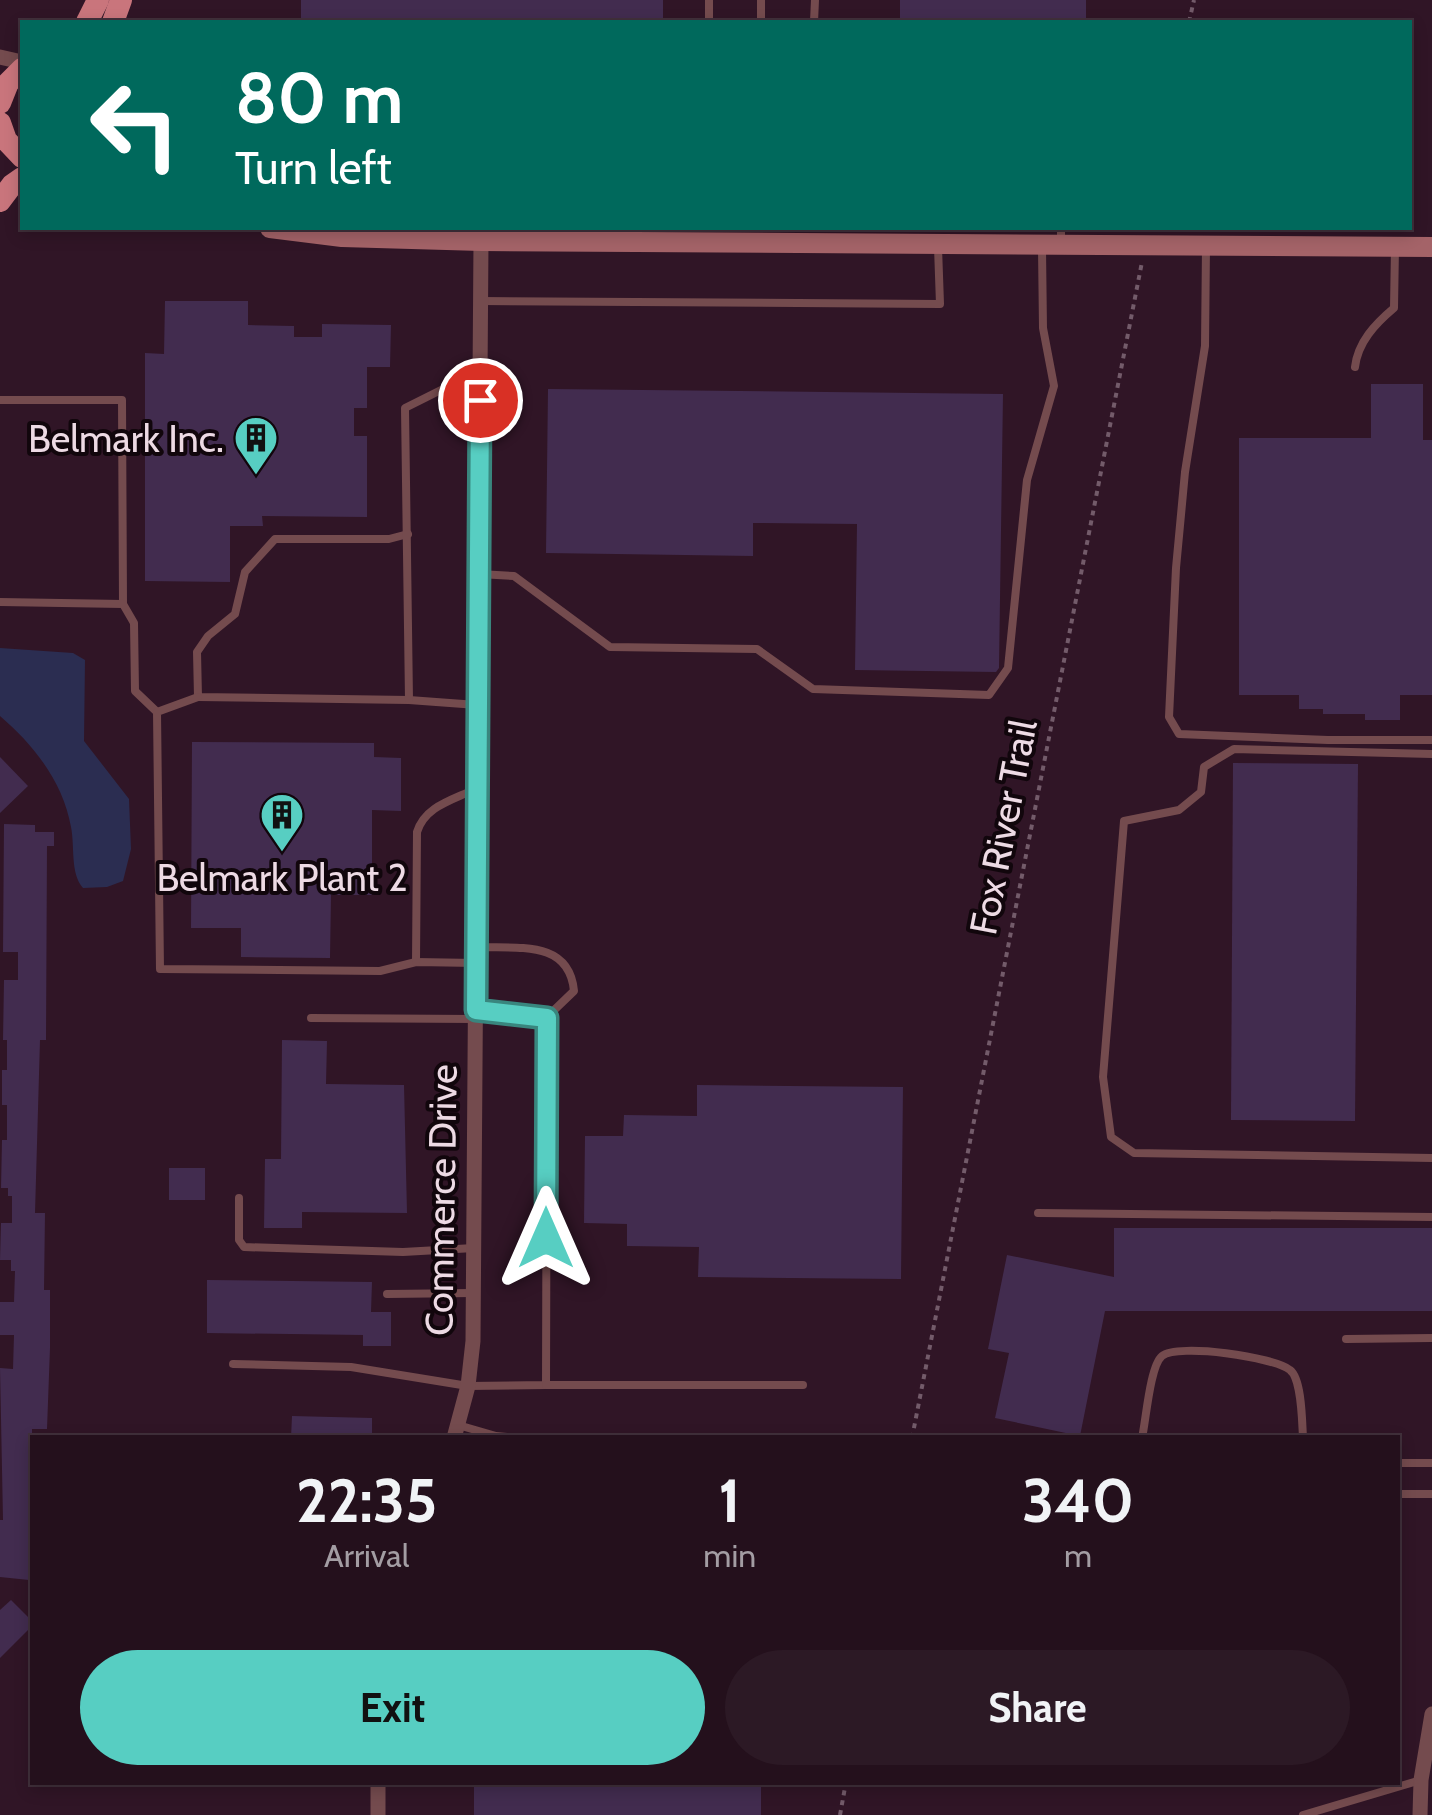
<!DOCTYPE html>
<style>
body{margin:0;font-family:Cabin,sans-serif;background:#2c1925;color:#f1f3f6;height:100vh;display:flex;flex-direction:column;font-size:38px;white-space:nowrap}
*{box-sizing:border-box;margin:0}
p{font-size:32px;color:#a39da3}
.icon{flex:none;width:55px;height:55px;fill:none;stroke:currentColor;stroke-width:2;stroke-linecap:round;stroke-linejoin:round}
.map{position:relative;flex:1;overflow:hidden}
.side{position:absolute;left:30px;top:1435px;width:1370px;height:350px;display:flex;flex-direction:column;background:#24101c;border-radius:0px;box-shadow:0 5px 15px #0003,0 0 0 2px #41303b}
.side>*{flex:none}
.guide{position:absolute;left:20px;top:20px;width:1392px;height:210px;border-radius:0px;box-shadow:0 5px 15px #0003,0 0 0 2px #41303b;background:#00695c;color:#fff;overflow:hidden}
.pin{position:absolute;display:grid;place-items:center;width:85px;height:85px;color:#fff;margin:-42px;border:5px solid #fff;border-radius:50%;box-shadow:0 2px 10px #0007}
.me{position:absolute;width:110px;margin:-55px;rotate:0deg;stroke-linejoin:round;filter:drop-shadow(0 0 8px #0008)}
.turn{display:flex;align-items:center;gap:35px;height:210px;padding:0 50px;font-size:45px}
.turn .icon{width:130px;height:130px;stroke-width:2.5}
.turn b{display:block;font-size:70px;line-height:85px}
.eta{display:flex;justify-content:space-evenly;align-items:center;height:170px;text-align:center}
.eta b{font-size:60px;font-weight:700;line-height:70px}
.primary-button{display:flex;gap:20px;margin-top:auto;padding:20px 50px}
.primary-button a{flex:1;height:115px;border-radius:60px;background:#57cec2;color:#111;font-size:40px;font-weight:700;line-height:115px;text-align:center}
.primary-button a+a{background:#2c1925;color:#f1f3f6}
.map>svg:first-child{display:block}
</style>
<div class="map">
<svg width="1432" height="1815" viewBox="0 0 1432 1815">
<rect width="100%" height="100%" fill="#301526"/>
<!-- water -->
<path fill="#2b2d51" d="M 0,648 L 73,653 L 85,660 L 84,741 L 129,799 L 131,849 L 123,881 L 107,887 L 83,888 C 70,873 75,847 71,827 C 63,782 34,745 0,716 Z"/>
<!-- building -->
<g fill="#422c4f">
<rect x="301" y="0" width="362" height="22"/>
<rect x="900" y="0" width="186" height="22"/>
<path d="M 165,301 L 248,301 L 248,325 L 294,326 L 294,337 L 322,337 L 322,324 L 391,325 L 390,367 L 367,367 L 367,408 L 354,408 L 354,436 L 367,436 L 367,517 L 262,516 L 263,526 L 230,526 L 230,582 L 145,581 L 145,353 L 164,354 Z"/>
<path d="M 1371,384 L 1423,384 L 1423,440 L 1432,440 L 1432,695 L 1400,695 L 1400,720 L 1365,720 L 1365,714 L 1323,714 L 1323,709 L 1299,709 L 1299,695 L 1239,695 L 1239,438 L 1371,438 Z"/>
<path d="M 548,389 L 1003,394 L 999,668 L 996,672 L 855,670 L 857,524 L 753,523 L 753,556 L 546,553 Z"/>
<path d="M 192,742 L 374,743 L 374,757 L 401,758 L 401,811 L 372,810 L 372,895 L 331,895 L 330,958 L 241,957 L 241,928 L 191,928 Z"/>
<path d="M 0,757 L 28,786 L 0,813 Z"/>
<path d="M 1233,763 L 1358,764 L 1355,1121 L 1231,1120 Z"/>
<path d="M 4,824 L 35,825 L 35,832 L 54,832 L 54,846 L 47,846 L 46,1040 L 40,1040 L 35,1213 L 45,1213 L 44,1290 L 50,1290 L 50,1348 L 47,1429 L 32,1429 L 32,1579 L 29,1580 L 0,1577 L 0,1520 L 3,1520 L 0,1368 L 13,1369 L 14,1335 L 0,1335 L 0,1302 L 14,1302 L 15,1271 L 11,1271 L 11,1260 L 0,1260 L 1,1223 L 12,1223 L 12,1196 L 8,1196 L 8,1188 L 1,1188 L 2,1140 L 7,1140 L 7,1105 L 2,1105 L 2,1070 L 7,1070 L 7,1040 L 3,1040 L 4,980 L 18,980 L 18,952 L 3,952 Z"/>
<path d="M 282,1040 L 327,1041 L 326,1084 L 404,1085 L 407,1213 L 302,1212 L 302,1228 L 264,1228 L 265,1159 L 281,1159 Z"/>
<path d="M 697,1085 L 903,1087 L 901,1279 L 698,1277 L 699,1247 L 627,1246 L 627,1224 L 584,1223 L 585,1136 L 623,1136 L 624,1115 L 697,1116 Z"/>
<rect x="169" y="1168" width="36" height="32"/>
<path d="M 1114,1228 L 1432,1228 L 1432,1311 L 1105,1311 L 1080,1436 L 995,1418 L 1009,1353 L 988,1349 L 1007,1255 L 1114,1277 Z"/>
<path d="M 207,1280 L 372,1282 L 371,1312 L 391,1312 L 391,1346 L 363,1346 L 363,1335 L 207,1333 Z"/>
<path d="M 292,1416 L 372,1418 L 372,1438 L 291,1438 Z"/>
<path d="M 11,1600 L 32,1621 L 32,1626 L 0,1658 L 0,1610 Z"/>
<rect x="474" y="1782" width="287" height="33"/>
</g>
<g fill="none" stroke-linecap="round" stroke-linejoin="round">
<!-- path -->
<g stroke="#735b6a" stroke-width="4" stroke-dasharray="5 5" stroke-linecap="butt">
<path d="M 1189,22 L 1194,0"/>
<path d="M 912,1438 L 1142,262"/>
<path d="M 840,1815 L 846,1782"/>
</g>
<!-- lane -->
<g stroke="#744b4e" stroke-width="8">
<path d="M 709,22 L 709,0"/>
<path d="M 761,22 L 761,0"/>
<path d="M 814,22 L 815,0"/>
<path d="M 1061,228 L 1061,244"/>
<path d="M 1206,246 L 1205,346 L 1185,472 L 1176,568 L 1169,717 L 1179,734 L 1328,740 L 1432,740"/>
<path d="M 481,301 L 940,304 L 938,247"/>
<path d="M 1355,367 C 1358,342 1375,324 1394,308 L 1395,247"/>
<path d="M 0,400 L 122,400 L 123,604"/>
<path d="M 408,534 L 389,539 L 275,539 L 245,572 L 235,614 L 208,636 L 197,652 L 198,697 L 409,700 L 477,705"/>
<path d="M 479,574 L 514,576 L 610,647 L 757,649 L 813,689 L 989,695 L 1008,668 L 1027,480 L 1054,386 L 1043,328 L 1042,249"/>
<path d="M 0,602 L 123,604 L 134,623 L 135,691 L 157,712"/>
<path d="M 198,697 L 157,712 L 160,969 L 380,971 L 416,962 L 476,963"/>
<path d="M 409,700 L 405,408 L 453,384 L 477,363"/>
<path d="M 1432,754 L 1234,749 L 1204,767 L 1201,792 L 1179,810 L 1124,821 L 1103,1077 L 1111,1137 L 1134,1153 L 1432,1158"/>
<path d="M 476,947 C 517,949 569,939 574,991 L 547,1017"/>
<path d="M 416,962 L 417,832 C 425,806 453,800 475,789"/>
<path d="M 311,1018 L 475,1019"/>
<path d="M 239,1198 L 239,1240 L 244,1247 L 403,1252 L 474,1248"/>
<path d="M 1038,1213 L 1432,1217"/>
<path d="M 387,1294 L 473,1293"/>
<path d="M 1346,1339 L 1432,1338"/>
<path d="M 233,1364 L 351,1367 L 468,1386 L 546,1385 L 547,1017 L 475,1009"/>
<path d="M 546,1385 L 803,1385"/>
<path d="M 458,1425 L 496,1436 L 517,1438"/>
<path d="M 1142,1438 C 1146,1420 1150,1366 1162,1356 C 1178,1343 1274,1357 1290,1370 C 1302,1379 1302,1422 1303,1438"/>
<path d="M 1398,1463 L 1432,1463"/>
<path d="M 1398,1494 L 1432,1494"/>
<path d="M 1303,1815 L 1421,1780"/>
</g>
<!-- street -->
<g stroke="#744b4e" stroke-width="15">
<path d="M 0,57 L 22,62"/>
<path d="M 454,1438 L 468,1386 L 473,1341 L 481,241"/>
<path d="M 378,1815 L 378,1782"/>
<path d="M 1420,1815 L 1421,1780 L 1432,1714"/>
</g>
<!-- secondary -->
<path stroke="#a46368" stroke-width="20" d="M 270,228 L 342,237 L 481,241 L 1432,247"/>
<!-- primary -->
<g stroke="#c9757c" stroke-width="22">
<path d="M 87,22 L 98,0"/>
<path d="M 113,22 L 121,0"/>
<path d="M 0,103 L 8,83 L 22,69"/>
<path d="M 0,123 L 6,140 L 22,157"/>
<path d="M 0,201 L 12,185 L 22,178"/>
</g>
</g>
<g fill="none" stroke-linecap="round" stroke-linejoin="round">
<defs>
<path id="route" d="M 480,400 L 476,1010 L 547,1018 L 546,1238"/>
</defs>
<!-- route casing -->
<use href="#route" stroke="#39867e" stroke-width="25"/>
<!-- route -->
<use href="#route" stroke="#57cec2" stroke-width="18"/>
</g>
<!-- icons -->
<defs>
<symbol id="building-pin" viewBox="-11 -11 22 30"><path d="M0 17L-7.5 6A9.5 9.5 0 1 1 7.5 6Z" fill="#57cec2" stroke="#11060c"/><path d="M-4-6H4V6H1V3H-1V6H-4ZM-2.5-4.3h1.7v1.8h-1.7ZM.8-4.3h1.7v1.8H.8ZM-2.5-1h1.7V.8h-1.7ZM.8-1h1.7V.8H.8Z" fill="#111"/></symbol>
</defs>
<g fill-rule="evenodd">
<use href="#building-pin" x="231" y="413" width="50" height="68"/>
<use href="#building-pin" x="257" y="790" width="50" height="68"/>
</g>
<g text-anchor="middle" dominant-baseline="central" stroke-width="8" stroke-linejoin="round" paint-order="stroke">
<!-- poi labels -->
<g font-size="38" fill="#eddae4" stroke="#11060c" text-anchor="end">
<text x="224" y="438">Belmark Inc.</text>
<text x="282" y="877" text-anchor="middle">Belmark Plant 2</text>
</g>
<!-- street labels -->
<g font-size="38" fill="#eddae4" stroke="#11060c">
<text transform="translate(1003 827) rotate(-79)">Fox River Trail</text>
<text transform="translate(441 1200) rotate(-89)">Commerce Drive</text>
</g>
</g>
</svg>
<div class="pin" style="left:480px;top:400px;background:#d93025"><svg class="icon" aria-label="arrive" viewBox="0 0 24 24"><path d="M6 21V4h12l-3 4 3 4H6"/></svg></div>
<svg class="me" style="left:546px;top:1238px" viewBox="-20 -20 40 40"><path d="M0-17L14 15 0 8-14 15z" fill="#57cec2" stroke="#fff" stroke-width="4"/></svg>
<div class="guide">
<div class="turn"><svg class="icon" aria-label="left" viewBox="0 0 24 24"><path d="M17 20v-9H6M10 6l-5 5 5 5"/></svg><div><b>80 m</b>Turn left</div></div>
</div>
<section class="side">
<div class="eta">
<div><b>22:35</b><p>Arrival</p></div>
<div><b>1</b><p>min</p></div>
<div><b>340</b><p>m</p></div>
</div>
<div class="primary-button"><a>Exit</a><a>Share</a></div>
</section>
</div>
